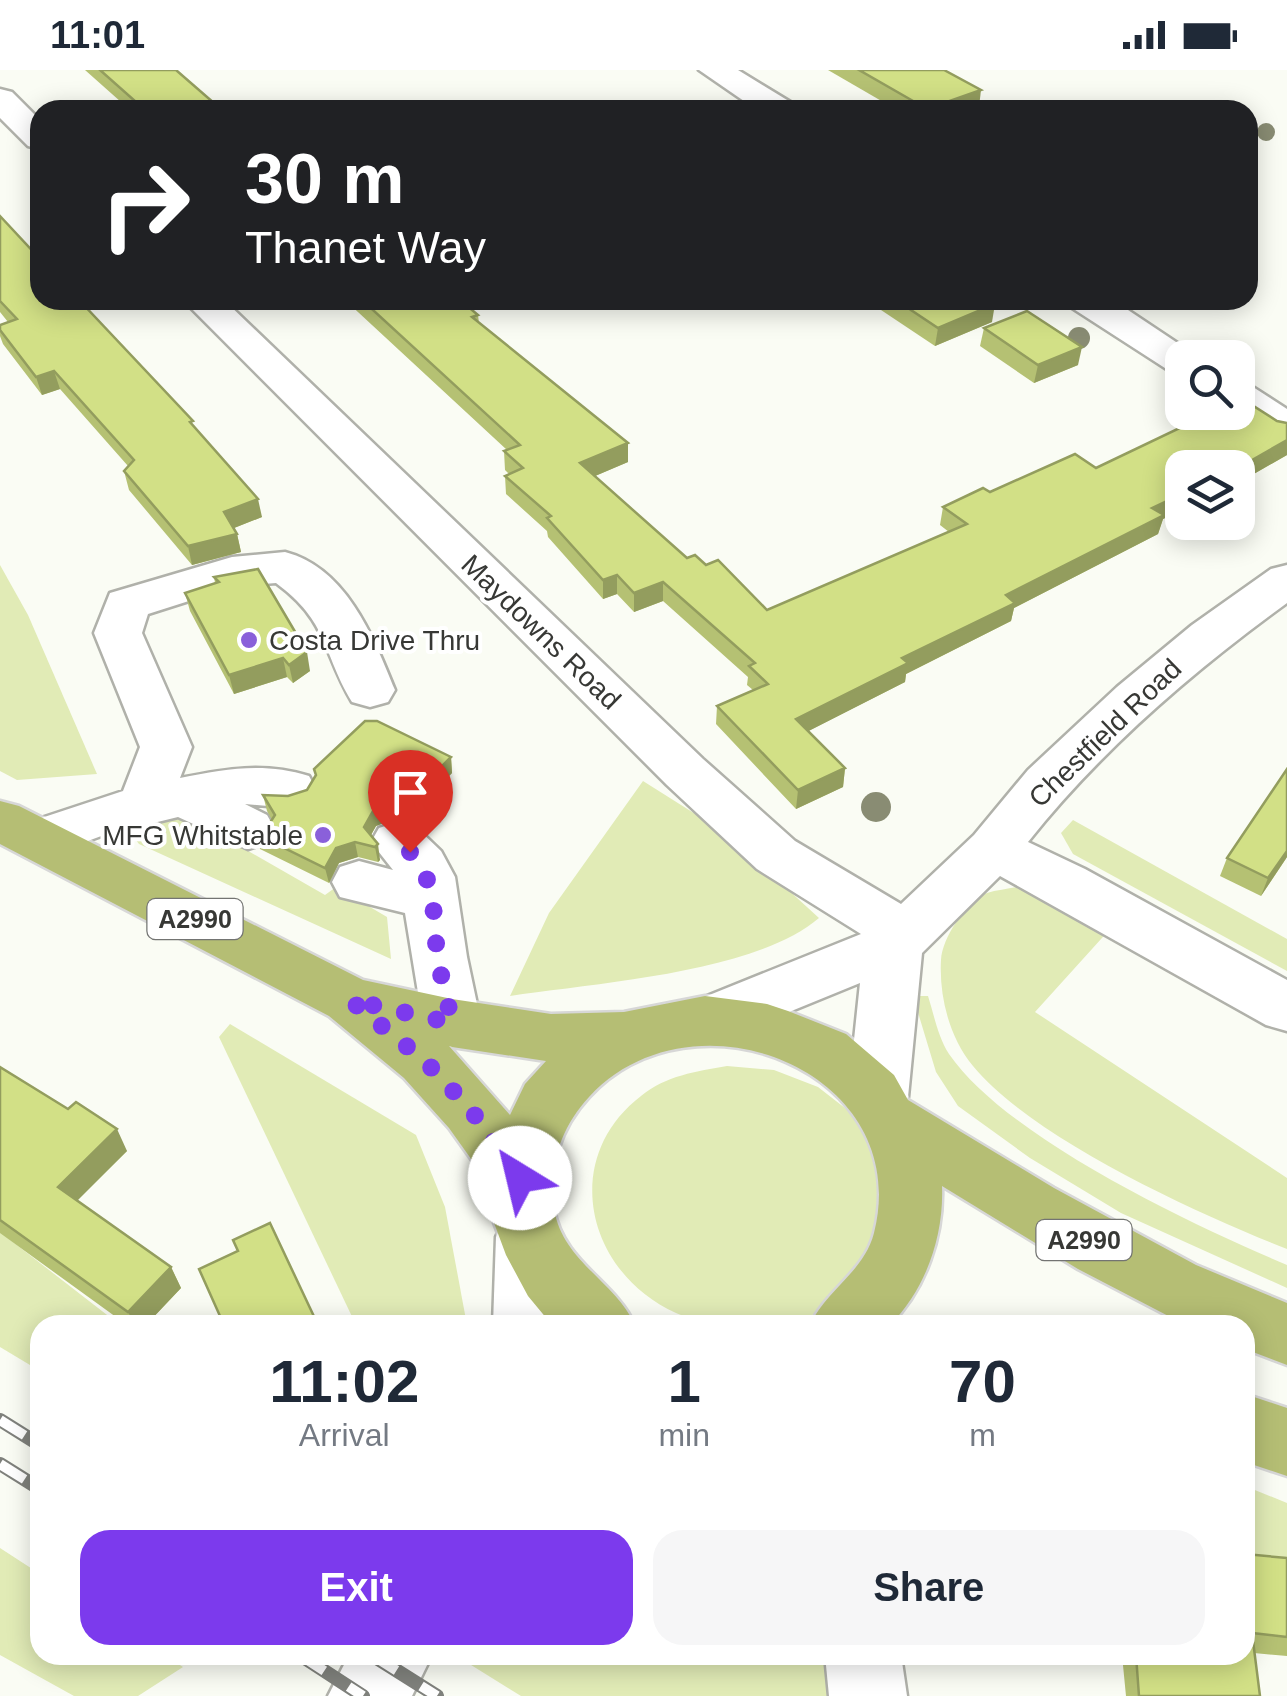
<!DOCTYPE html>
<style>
body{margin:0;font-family:Helvetica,sans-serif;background:#f6f6f7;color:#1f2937;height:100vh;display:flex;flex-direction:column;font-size:38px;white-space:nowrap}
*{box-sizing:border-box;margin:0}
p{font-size:32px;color:#747a83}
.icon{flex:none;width:55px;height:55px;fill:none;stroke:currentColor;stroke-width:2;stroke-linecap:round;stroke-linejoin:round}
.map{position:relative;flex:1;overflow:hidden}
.details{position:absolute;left:30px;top:1245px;width:1225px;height:350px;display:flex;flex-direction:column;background:#fff;border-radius:30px;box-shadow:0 5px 25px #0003}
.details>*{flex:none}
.hud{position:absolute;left:30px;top:30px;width:1228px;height:210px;border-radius:30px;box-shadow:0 5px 25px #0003;background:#202124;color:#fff;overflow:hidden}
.controls{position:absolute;left:1165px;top:270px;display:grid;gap:20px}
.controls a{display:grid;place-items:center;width:90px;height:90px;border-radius:20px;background:#fff;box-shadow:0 5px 25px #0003;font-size:50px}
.pin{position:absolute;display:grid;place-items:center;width:85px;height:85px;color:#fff;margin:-102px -42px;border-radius:50% 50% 50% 0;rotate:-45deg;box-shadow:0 0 10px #0007}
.pin .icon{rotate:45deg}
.me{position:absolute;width:110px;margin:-55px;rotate:324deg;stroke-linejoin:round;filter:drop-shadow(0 0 8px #0008)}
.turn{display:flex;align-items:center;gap:35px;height:210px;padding:0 50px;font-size:45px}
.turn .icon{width:130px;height:130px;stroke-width:2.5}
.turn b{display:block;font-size:70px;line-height:85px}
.eta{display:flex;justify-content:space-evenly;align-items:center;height:170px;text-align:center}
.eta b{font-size:60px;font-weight:700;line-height:70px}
.cta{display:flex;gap:20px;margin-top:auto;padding:20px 50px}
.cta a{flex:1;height:115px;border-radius:30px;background:#7c3aed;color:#fff;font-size:40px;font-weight:700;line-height:115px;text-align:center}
.cta a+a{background:#f6f6f7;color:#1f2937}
.status{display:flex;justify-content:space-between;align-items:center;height:70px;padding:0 50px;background:#fff;direction:ltr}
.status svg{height:28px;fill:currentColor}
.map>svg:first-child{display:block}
</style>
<div class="status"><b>11:01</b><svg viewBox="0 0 49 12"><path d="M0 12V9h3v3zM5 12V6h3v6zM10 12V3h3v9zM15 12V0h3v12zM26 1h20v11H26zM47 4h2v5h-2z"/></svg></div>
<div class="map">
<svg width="1287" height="1626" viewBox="0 0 1287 1626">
<rect width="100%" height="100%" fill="#fafcf4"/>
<!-- green -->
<g fill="#e1ebb6">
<path d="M 0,495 L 28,545 L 97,704 L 17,710 L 0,701 Z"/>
<path d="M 643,711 L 727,764 L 819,848 C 755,903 595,913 510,926 L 549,843 Z"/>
<path d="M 137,744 L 204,747 L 222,766 L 325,825 L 336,817 L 387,847 L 391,889 L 139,774 L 124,755 Z"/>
<path d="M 1073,750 L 1287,869 L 1287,901 L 1073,784 L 1061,763 Z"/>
<path d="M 1017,817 L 1063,831 L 1111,858 L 1035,942 L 1287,1108 L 1287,1179 C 1198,1144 1033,1069 973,996 C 949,967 939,926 941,890 C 942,868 966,832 987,823 C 996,820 1007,819 1017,817 Z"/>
<path d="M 913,926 L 928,926 C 934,945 938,967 949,984 C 1007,1068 1192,1155 1287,1195 L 1287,1218 L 1121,1143 L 1030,1088 L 958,1036 L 936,1002 Z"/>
<path d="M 230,954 L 416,1065 L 445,1137 L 467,1255 L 356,1255 L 219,967 Z"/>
<path d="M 727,996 L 774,1000 L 818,1017 L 854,1045 L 880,1083 L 885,1168 C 869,1187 845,1224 825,1238 C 806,1252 775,1255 752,1255 C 726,1255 700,1254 676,1243 C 587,1203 559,1089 641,1026 C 665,1006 697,1001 727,996 Z"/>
<path d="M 0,1162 L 120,1255 L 40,1255 L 40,1301 L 0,1277 Z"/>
<path d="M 1245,1416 L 1287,1433 L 1287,1509 L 1245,1505 Z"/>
<path d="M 0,1478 L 40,1504 L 40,1585 L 164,1585 L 183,1597 L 138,1626 L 74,1626 L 0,1585 Z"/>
<path d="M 455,1585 L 841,1585 L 841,1626 L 521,1626 Z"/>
</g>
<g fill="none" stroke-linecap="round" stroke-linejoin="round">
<defs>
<g id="minor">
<path d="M 699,0 L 738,0 L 792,33 L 797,40 L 757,40 Z"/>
<path d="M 0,19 L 12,22 L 40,50 L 40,79 L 28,76 L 0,48 Z"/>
<path d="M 183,230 L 224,230 L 703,689 L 795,771 L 901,834 L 974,765 L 1028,700 L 1117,617 L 1192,555 L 1271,499 L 1287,495 L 1287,533 C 1192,602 1101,680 1028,772 L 1085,799 L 1287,910 L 1287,961 L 1266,955 L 1000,806 L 922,883 L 908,1027 L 900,1045 L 878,1053 L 856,1045 L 848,1027 L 860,913 L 713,973 L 692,966 L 684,949 L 692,932 L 861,864 L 757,799 L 667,715 Z"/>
<path d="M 1067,230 L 1113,230 L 1200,288 L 1182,288 L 1182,303 L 1168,300 L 1072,238 Z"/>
<path d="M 1238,314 L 1253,317 L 1287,339 L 1287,370 L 1272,366 L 1235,342 Z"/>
<path d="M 285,482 C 346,498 373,566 395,620 L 388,632 L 370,637 L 352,632 C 322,582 329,552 276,513 L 236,516 L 148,544 L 142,563 L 192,677 L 180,708 C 225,699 264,692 309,706 L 316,719 L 309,732 L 290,738 L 245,734 L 267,745 L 275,759 L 267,773 L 248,779 L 178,747 L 104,765 L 39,789 L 20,783 L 12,769 L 20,755 L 123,721 L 140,677 L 94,563 L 110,523 L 232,487 Z"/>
<path d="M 398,752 L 417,758 L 441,781 L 455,807 L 467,887 L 481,953 L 473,970 L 452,977 L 431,970 L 423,953 L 405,843 L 340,827 L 332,812 L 340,797 L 359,791 L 393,800 L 371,772 L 379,758 Z"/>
<path d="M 528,1138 L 551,1147 L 560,1167 L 561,1255 L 493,1255 L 496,1167 L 505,1147 Z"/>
<path d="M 349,1585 L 432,1585 L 412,1626 L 328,1626 Z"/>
<path d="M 825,1585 L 901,1585 L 907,1626 L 829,1626 Z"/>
</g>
<g id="major">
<path d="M 0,731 L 19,736 L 363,910 L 452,929 L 551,944 L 624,942 L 705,926 L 767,934 L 788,941 L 846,964 L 894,1005 L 908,1030 L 1054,1118 L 1196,1195 L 1287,1233 L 1287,1295 L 1245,1279 L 1245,1255 L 1188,1255 L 1178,1251 L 1078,1199 L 942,1116 C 944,1166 926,1219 890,1255 L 810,1255 C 826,1220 864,1202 874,1163 C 915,1001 693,914 589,1027 C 561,1057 547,1098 554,1139 C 563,1192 615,1211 635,1255 L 552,1255 L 528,1226 L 506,1185 L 490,1142 L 489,1114 L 449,1058 L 404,1008 L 329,946 L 0,774 ZM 449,976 L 452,977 L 546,991 L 525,1014 L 510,1045 Z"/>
<path d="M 1245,1324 L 1287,1338 L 1287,1406 L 1245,1392 Z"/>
</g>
</defs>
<!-- minor casing -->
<use href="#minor" stroke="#b0b1aa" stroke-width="5"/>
<!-- major casing -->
<use href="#major" stroke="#d7d7d7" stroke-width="5"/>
<!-- minor -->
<use href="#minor" fill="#fff" fill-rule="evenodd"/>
<!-- major -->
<use href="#major" fill="#b5be74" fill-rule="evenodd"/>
<defs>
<g id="rail">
<path d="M 0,1350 L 40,1375"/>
<path d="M 0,1394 L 40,1419"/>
<path d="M 300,1585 L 363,1626"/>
<path d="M 372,1585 L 437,1626"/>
</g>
</defs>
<!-- rail casing -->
<use href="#rail" stroke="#7f817c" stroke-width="14"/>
<!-- rail -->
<use href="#rail" stroke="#fff" stroke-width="10" stroke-dasharray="29" stroke-linecap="butt"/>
</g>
<!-- trees -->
<g fill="#898c73">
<circle cx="1266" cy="62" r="9"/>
<circle cx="1079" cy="268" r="11"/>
<circle cx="876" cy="737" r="15"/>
</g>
<!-- wall -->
<g fill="#b5c173">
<path d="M 85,0 L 176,0 L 222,40 L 130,40 Z"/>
<path d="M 828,0 L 944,0 L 979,37 L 969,40 L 897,40 Z"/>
<path d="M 0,146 L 194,357 L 262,447 L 234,458 L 237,464 L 241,482 L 192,495 L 129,420 L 124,401 L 128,396 L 60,319 L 42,325 L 3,274 L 0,266 L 0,255 L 8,252 L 0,242 Z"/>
<path d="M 345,230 L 460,230 L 478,245 L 479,253 L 628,392 L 595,406 L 687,488 L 706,495 L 767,540 L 949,462 L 940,455 L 943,437 L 990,422 L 1096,398 L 1244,342 L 1287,353 L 1287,385 L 1238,413 L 1238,398 L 1182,398 L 1182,440 L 1163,449 L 1158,464 L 1014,538 L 1011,551 L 906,604 L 905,612 L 808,661 L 845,698 L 843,717 L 796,739 L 716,654 L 717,636 L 753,620 L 747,615 L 748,607 L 663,531 L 634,542 L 617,524 L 603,529 L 548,467 L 547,461 L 506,424 L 505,406 L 509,404 L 505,400 L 504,381 L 507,380 Z"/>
<path d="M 848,230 L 989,230 L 992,252 L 935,276 L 875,236 L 847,234 Z"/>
<path d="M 984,258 L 1078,295 L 1034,313 L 980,276 Z"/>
<path d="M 214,507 L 310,601 L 293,613 L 287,607 L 234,624 L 190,541 L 185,523 L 215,513 Z"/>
<path d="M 451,687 L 452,703 L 406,750 L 397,748 L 376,756 L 371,765 L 380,790 L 378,792 L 358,787 L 339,793 L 329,813 L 260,779 L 256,764 L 266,759 L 272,750 L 267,741 L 263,725 L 288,726 L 307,720 Z"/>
<path d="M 1287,787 L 1261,826 L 1220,806 L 1227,788 Z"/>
<path d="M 0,997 L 127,1081 L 77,1130 L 171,1197 L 181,1218 L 146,1255 L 127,1255 L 0,1163 Z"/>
<path d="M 1245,1484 L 1287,1488 L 1287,1586 L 1254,1583 L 1260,1626 L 1126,1626 L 1122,1585 L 1245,1585 Z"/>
</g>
<!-- shaded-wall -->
<g fill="#939d5e">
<path d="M 981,20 L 979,37 L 969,40 L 927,40 Z"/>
<path d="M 995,234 L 992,252 L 935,276 L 938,258 Z"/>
<path d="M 1082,277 L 1078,295 L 1034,313 L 1038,295 Z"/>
<path d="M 54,301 L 60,319 L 42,325 L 36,307 Z"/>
<path d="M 1287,370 L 1287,385 L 1238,413 L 1238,398 Z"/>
<path d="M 628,373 L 628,392 L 581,412 L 580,393 Z"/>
<path d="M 1182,424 L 1182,440 L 1163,449 L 1158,464 L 1014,538 L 1011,551 L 906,604 L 905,612 L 795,668 L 796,649 L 902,588 L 1152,438 Z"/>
<path d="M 258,429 L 262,447 L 229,460 L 224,442 Z"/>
<path d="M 237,464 L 241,482 L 192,495 L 188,476 Z"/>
<path d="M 617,505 L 617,524 L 603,529 L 603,510 Z"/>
<path d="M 663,512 L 663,531 L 634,542 L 634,523 Z"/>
<path d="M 307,582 L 310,601 L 293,613 L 289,595 Z"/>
<path d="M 283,588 L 287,607 L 234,624 L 229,605 Z"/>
<path d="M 451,687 L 452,703 L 406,750 L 403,735 Z"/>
<path d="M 845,698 L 843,717 L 796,739 L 798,720 Z"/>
<path d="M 394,733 L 397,748 L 376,756 L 367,772 L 364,757 L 373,741 Z"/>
<path d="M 355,772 L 358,787 L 339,793 L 329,813 L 325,798 L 336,778 Z"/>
<path d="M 378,774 L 380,790 L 378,792 L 375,777 Z"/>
<path d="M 1287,781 L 1287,787 L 1261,826 L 1268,808 Z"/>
<path d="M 117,1059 L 127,1081 L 69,1139 L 58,1117 Z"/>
<path d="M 171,1197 L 181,1218 L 146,1255 L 135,1255 L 128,1242 Z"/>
</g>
<!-- building -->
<g fill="#d2e086" stroke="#939d5e" stroke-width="2.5">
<path d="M 100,0 L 176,0 L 222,40 L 145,40 Z"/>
<path d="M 859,0 L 944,0 L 981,20 L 927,39 Z"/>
<path d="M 0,146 L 40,189 L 40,230 L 79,230 L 193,351 L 190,352 L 258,429 L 224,442 L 237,464 L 188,476 L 124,401 L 134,390 L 54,301 L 36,307 L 0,260 L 0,255 L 17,249 L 0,231 Z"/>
<path d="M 362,230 L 460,230 L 478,245 L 472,247 L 628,373 L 580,393 L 687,488 L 695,485 L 706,495 L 718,490 L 767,540 L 967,454 L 943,437 L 983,418 L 990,422 L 1075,384 L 1096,398 L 1213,342 L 1238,342 L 1238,338 L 1244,342 L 1255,337 L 1277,351 L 1287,353 L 1287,370 L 1238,398 L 1182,398 L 1182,424 L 1152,438 L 1164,445 L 1006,525 L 1015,533 L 902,588 L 908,593 L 796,649 L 845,698 L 798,720 L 717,636 L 768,614 L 749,596 L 755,593 L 663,512 L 634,523 L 617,505 L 603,510 L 547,448 L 551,446 L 505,406 L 523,398 L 504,381 L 520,375 Z"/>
<path d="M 896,230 L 989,230 L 995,234 L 938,258 Z"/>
<path d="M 1027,241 L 1082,277 L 1038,295 L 984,258 Z"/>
<path d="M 258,499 L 307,582 L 289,595 L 283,588 L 229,605 L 185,523 L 219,512 L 214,507 Z"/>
<path d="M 365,651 L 377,651 L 451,687 L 403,735 L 394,733 L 373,741 L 364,757 L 378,774 L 375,777 L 355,772 L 336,778 L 325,798 L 256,764 L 266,759 L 275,745 L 263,725 L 288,726 L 307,720 L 316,705 L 314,699 Z"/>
<path d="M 1287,699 L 1287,781 L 1268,808 L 1227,788 Z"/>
<path d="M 0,997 L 68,1039 L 76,1032 L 117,1059 L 58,1117 L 171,1197 L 128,1242 L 0,1150 Z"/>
<path d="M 270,1153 L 318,1255 L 224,1255 L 199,1199 L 238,1181 L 233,1170 Z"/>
<path d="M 1245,1484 L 1287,1488 L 1287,1567 L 1252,1563 L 1260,1626 L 1139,1626 L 1136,1585 L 1245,1585 Z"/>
</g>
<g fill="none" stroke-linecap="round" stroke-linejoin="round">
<!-- route -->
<path stroke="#7c3aed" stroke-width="18" stroke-dasharray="0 32.4" d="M 410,782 C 439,813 432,851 438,890 C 442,911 448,932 452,953 L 350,930 L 425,991 L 471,1040 L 520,1108"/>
</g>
<!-- markers -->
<g fill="#8a60da" stroke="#fff" stroke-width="4">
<circle cx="249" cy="570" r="10"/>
<circle cx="323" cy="765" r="10"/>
</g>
<g text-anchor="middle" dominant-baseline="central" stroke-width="8" stroke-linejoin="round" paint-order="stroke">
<!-- shield labels -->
<g fill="#fff" stroke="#737472" stroke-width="2.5">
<rect x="147.5" y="829" width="95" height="40" rx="8"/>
<rect x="1036.5" y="1150" width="95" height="40" rx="8"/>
</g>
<g font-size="25" font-weight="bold" fill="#373835">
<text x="195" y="849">A2990</text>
<text x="1084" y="1170">A2990</text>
</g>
<!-- street labels -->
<g font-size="28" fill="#373835" stroke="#fff">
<text transform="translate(541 562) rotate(44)">Maydowns Road</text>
<text transform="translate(1105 663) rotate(-44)">Chestfield Road</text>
</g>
<!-- poi labels -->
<g font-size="28" fill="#373835" stroke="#fff" text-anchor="start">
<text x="269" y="570">Costa Drive Thru</text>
<text x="303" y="765" text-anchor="end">MFG Whitstable</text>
</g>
</g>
</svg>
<div class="controls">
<a><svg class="icon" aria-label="search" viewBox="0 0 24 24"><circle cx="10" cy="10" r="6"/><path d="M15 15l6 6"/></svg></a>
<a><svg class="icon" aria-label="layers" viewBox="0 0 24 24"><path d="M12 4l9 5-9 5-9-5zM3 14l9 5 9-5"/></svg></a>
</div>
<div class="pin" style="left:410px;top:782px;background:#d93025"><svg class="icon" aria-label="arrive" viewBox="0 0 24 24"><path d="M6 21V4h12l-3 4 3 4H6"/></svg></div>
<svg class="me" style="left:520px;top:1108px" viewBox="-20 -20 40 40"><circle r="19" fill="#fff"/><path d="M0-13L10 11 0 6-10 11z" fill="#7c3aed"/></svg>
<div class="hud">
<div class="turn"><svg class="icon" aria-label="right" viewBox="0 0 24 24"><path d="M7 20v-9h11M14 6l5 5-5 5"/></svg><div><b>30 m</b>Thanet Way</div></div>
</div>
<section class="details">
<div class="eta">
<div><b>11:02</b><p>Arrival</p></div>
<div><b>1</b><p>min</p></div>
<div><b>70</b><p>m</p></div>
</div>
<div class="cta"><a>Exit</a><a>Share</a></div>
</section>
</div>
